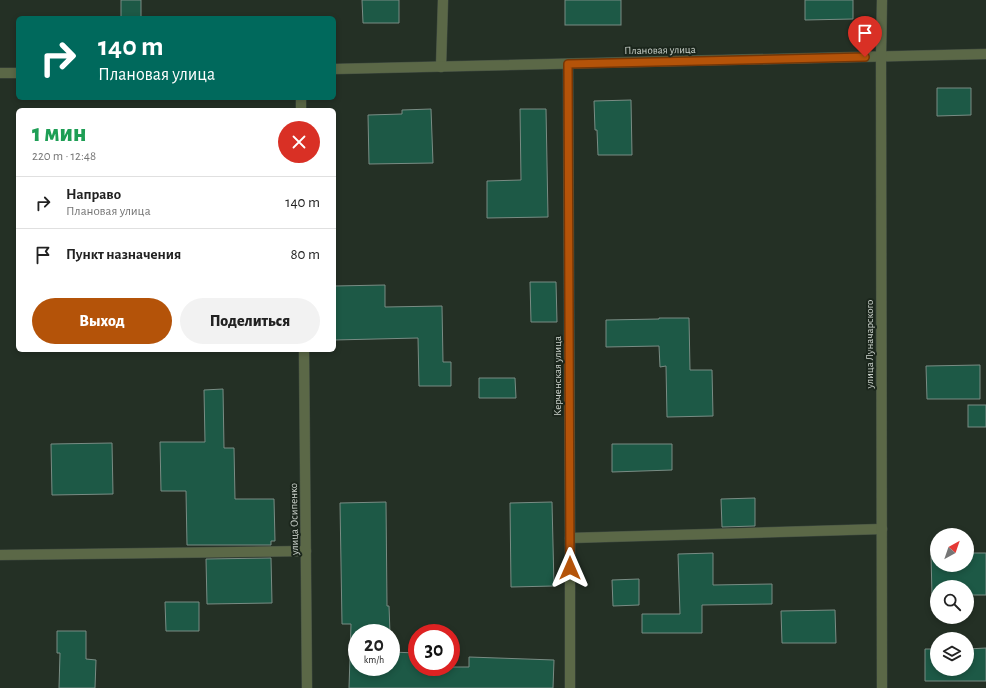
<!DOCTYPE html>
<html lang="ru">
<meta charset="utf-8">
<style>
body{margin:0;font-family:"Alegreya Sans",sans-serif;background:#f2f2f2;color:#222;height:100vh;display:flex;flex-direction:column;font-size:15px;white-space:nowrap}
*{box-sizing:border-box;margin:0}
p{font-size:13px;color:#767676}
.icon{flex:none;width:22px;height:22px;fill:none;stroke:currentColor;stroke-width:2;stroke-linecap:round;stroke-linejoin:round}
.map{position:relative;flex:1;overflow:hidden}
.sheet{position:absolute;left:16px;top:108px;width:320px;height:244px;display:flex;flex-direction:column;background:#fff;border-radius:6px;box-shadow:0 2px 6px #0003}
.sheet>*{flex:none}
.hud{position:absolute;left:16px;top:16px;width:320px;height:84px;border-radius:6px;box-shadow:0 2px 6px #0003;background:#00695c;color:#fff;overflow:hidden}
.needle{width:26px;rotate:40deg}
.controls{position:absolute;left:930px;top:528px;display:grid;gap:8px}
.controls a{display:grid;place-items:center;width:44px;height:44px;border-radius:50%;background:#fff;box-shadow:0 2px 6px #0003;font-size:20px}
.speed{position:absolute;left:348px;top:624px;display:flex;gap:8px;font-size:20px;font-weight:700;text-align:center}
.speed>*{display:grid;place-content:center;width:52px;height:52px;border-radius:50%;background:#fff;box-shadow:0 2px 6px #0003;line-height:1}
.speed small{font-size:10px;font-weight:400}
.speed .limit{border:6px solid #d22;background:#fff;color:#111}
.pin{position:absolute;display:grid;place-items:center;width:34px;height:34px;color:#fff;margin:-41px -17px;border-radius:50% 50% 50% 0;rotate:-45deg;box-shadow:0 0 4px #0007}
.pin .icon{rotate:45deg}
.me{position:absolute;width:44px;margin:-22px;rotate:0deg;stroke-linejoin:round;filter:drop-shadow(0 0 3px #0008)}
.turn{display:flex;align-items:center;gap:14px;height:84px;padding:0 16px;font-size:18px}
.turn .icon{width:52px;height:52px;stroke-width:2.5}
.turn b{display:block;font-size:28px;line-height:34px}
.round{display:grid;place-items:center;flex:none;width:42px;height:42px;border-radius:21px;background:#f2f2f2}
.head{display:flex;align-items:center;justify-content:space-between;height:68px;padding:0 16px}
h1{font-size:24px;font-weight:800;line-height:30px;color:#1e9e55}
.primary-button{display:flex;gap:8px;margin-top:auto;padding:8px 16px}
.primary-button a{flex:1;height:46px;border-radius:24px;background:#b45309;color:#fff;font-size:16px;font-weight:800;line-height:46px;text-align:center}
.primary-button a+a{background:#f2f2f2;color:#222}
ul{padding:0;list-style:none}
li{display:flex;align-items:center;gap:12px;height:52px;padding:0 16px;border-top:1px solid #e0e0e0}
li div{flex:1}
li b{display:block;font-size:15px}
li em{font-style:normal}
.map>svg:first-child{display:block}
</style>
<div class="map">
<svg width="986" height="688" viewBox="0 0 986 688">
<rect width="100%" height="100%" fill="#243025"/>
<!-- building -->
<g fill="#1d5946" stroke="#798c84">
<rect x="121" y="0" width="20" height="18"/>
<path d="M 362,0 L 399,0 L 399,23 L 363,23 Z"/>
<rect x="565" y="0" width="56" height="25"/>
<path d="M 805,0 L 853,0 L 853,19 L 805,20 Z"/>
<path d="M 937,88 L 971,88 L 971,115 L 937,116 Z"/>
<path d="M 631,100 L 632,155 L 598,155 L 597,130 L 595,130 L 594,101 Z"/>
<path d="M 431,109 L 433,163 L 369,164 L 368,115 L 402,114 L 402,110 Z"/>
<path d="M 520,109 L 546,109 L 548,217 L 487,218 L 487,181 L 521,180 Z"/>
<path d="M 530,282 L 556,282 L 557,322 L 531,322 Z"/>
<path d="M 385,285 L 385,307 L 442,306 L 443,362 L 451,362 L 451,386 L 419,386 L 418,338 L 334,340 L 334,286 Z"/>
<path d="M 659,318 L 689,318 L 690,370 L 712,370 L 713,416 L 667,417 L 666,366 L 660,367 L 659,346 L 606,347 L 606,320 L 659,319 Z"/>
<path d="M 980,365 L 980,399 L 927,399 L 926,366 Z"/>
<path d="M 479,378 L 515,378 L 516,398 L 479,398 Z"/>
<path d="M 223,389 L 224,448 L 234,448 L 235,499 L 274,499 L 275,541 L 271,541 L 271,545 L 187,545 L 186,491 L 161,491 L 160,442 L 205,442 L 204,390 Z"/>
<rect x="968" y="405" width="18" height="22"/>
<path d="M 112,443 L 113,494 L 52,495 L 51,444 Z"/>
<path d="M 612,444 L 672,444 L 672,470 L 612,472 Z"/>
<path d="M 755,498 L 755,526 L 722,527 L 721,499 Z"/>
<path d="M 386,502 L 387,606 L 389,606 L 390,633 L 357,633 L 357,667 L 391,667 L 391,652 L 417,653 L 417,667 L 469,667 L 469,657 L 554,660 L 553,688 L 349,688 L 351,624 L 342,624 L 340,503 Z"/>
<path d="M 552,502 L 554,586 L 511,587 L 510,503 Z"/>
<path d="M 713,553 L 713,585 L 772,584 L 772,604 L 702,605 L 702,633 L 642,633 L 642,614 L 680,614 L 678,554 Z"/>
<path d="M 967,553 L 986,553 L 986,595 L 967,595 L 967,587 L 937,587 L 937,596 L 932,596 L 931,554 L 937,554 L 937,565 L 967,565 Z"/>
<path d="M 271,558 L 272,603 L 207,604 L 206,559 Z"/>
<path d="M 639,579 L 639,605 L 613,606 L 612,580 Z"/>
<path d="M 165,602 L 199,602 L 199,631 L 166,631 Z"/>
<path d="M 835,610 L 836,643 L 782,643 L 781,611 Z"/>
<path d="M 57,631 L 86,631 L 86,659 L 96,660 L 95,688 L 59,688 L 60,653 L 57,653 Z"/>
<path d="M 986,648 L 986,681 L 925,681 L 925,649 L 937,649 L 937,669 L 967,669 L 967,649 Z"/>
</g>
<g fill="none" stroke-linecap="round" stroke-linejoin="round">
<defs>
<g id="lane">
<path d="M 570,538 L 882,529"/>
<path d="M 0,555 L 306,551"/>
</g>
<g id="street">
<path d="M 568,64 L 570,538 L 570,688"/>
<path d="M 441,67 L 443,0"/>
<path d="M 334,69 L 986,54"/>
<path d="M 0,73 L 18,73"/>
<path d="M 301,98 L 301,110"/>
<path d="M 304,350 L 307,688"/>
<path d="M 882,688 L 881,57 L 882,0"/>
</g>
</defs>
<!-- lane casing -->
<use href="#lane" stroke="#424d43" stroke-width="11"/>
<!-- street casing -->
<use href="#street" stroke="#424d43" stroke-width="11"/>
<!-- lane -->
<use href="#lane" stroke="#5b6847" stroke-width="10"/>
<!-- street -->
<use href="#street" stroke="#5b6847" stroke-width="10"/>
</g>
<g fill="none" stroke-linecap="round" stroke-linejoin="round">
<defs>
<path id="route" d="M 570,568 L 568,64 L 865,57"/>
</defs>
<!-- route casing -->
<use href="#route" stroke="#753606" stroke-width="10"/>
<!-- route -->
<use href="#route" stroke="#b45309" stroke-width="7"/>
</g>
<g text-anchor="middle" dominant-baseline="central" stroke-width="4" stroke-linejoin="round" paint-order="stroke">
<!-- street labels -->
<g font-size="11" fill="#ccd3cc" stroke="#1b261c">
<text transform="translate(660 50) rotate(-1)">Плановая улица</text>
<text transform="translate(869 344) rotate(-90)">улица Луначарского</text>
<text transform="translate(557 376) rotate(-90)">Керченская улица</text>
<text transform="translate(294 519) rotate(-91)">улица Осипенко</text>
</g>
</g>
</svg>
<div class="controls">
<a><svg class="needle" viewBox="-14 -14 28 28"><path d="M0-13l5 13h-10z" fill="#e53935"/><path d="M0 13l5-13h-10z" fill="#767676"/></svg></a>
<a><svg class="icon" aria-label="search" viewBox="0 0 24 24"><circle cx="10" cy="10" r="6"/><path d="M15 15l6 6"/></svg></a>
<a><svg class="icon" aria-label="layers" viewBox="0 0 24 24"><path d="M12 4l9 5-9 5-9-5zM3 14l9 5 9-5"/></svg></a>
</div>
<div class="speed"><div>20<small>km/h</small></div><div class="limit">30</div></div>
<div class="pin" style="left:865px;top:57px;background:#d93025"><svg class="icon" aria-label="arrive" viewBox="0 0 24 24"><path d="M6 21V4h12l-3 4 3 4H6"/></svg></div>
<svg class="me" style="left:570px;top:568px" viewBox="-20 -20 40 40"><path d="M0-17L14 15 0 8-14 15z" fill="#b45309" stroke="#fff" stroke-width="4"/></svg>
<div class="hud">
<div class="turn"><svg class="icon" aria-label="right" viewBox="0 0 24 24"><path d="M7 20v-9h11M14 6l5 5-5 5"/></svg><div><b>140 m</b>Плановая улица</div></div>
</div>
<section class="sheet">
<div class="head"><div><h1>1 мин</h1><p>220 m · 12:48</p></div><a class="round" style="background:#d93025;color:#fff"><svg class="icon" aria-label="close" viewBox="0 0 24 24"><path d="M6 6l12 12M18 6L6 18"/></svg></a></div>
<ul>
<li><svg class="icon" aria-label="right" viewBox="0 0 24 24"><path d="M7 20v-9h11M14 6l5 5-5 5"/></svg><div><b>Направо</b><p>Плановая улица</p></div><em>140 m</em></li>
<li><svg class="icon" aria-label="arrive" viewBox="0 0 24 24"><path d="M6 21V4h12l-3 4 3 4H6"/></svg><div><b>Пункт назначения</b></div><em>80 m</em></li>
</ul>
<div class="primary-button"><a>Выход</a><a>Поделиться</a></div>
</section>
</div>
